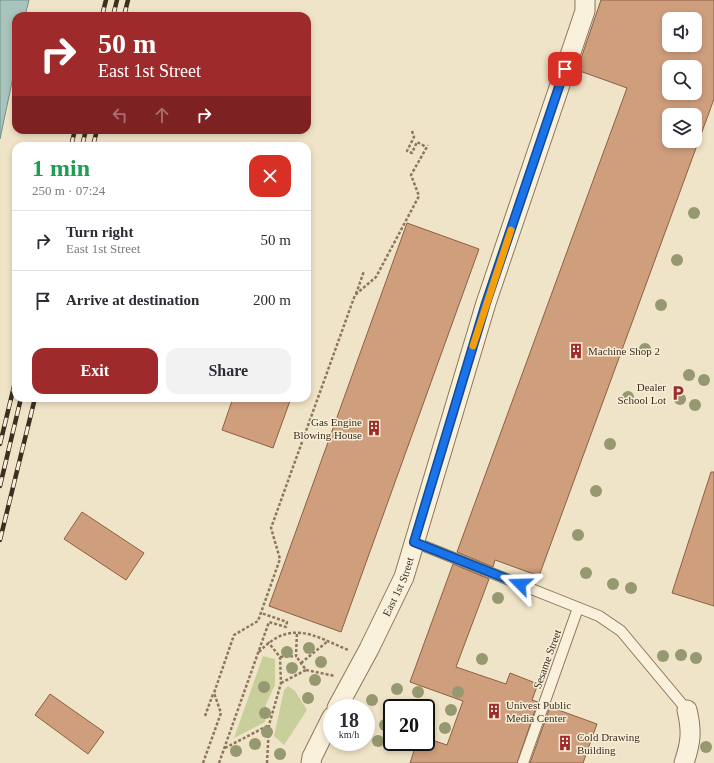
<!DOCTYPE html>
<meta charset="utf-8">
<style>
body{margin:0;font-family:Georgia,serif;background:#f2f2f3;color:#2b2b33;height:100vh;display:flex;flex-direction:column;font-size:15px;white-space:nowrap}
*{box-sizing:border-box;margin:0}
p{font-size:13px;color:#7c7c81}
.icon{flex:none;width:22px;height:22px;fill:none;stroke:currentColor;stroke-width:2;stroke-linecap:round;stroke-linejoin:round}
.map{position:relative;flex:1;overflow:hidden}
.sheet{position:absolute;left:12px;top:142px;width:299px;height:260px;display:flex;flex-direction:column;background:#fff;border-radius:12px;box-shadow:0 2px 6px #0003}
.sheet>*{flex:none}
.top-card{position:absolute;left:12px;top:12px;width:299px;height:122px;border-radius:12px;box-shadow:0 2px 6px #0003;background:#9e2a2b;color:#fff;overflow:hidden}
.controls{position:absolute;left:662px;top:12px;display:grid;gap:8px}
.controls a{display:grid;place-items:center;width:40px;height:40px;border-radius:8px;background:#fff;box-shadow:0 2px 6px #0003;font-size:20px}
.speed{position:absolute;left:323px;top:699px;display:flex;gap:8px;font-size:20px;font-weight:700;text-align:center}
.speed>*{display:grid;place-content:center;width:52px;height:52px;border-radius:50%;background:#fff;box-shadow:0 2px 6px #0003;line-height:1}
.speed small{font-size:10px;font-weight:400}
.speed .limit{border:2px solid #111;border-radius:6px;background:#fff;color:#111}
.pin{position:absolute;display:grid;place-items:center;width:34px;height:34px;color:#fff;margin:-17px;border-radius:8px;box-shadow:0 2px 6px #0006}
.me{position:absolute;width:44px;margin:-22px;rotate:292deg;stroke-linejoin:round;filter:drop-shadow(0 0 3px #0008)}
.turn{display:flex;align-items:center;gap:14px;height:84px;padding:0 20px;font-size:18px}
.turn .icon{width:52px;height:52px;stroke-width:2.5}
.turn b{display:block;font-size:28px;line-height:34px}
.lanes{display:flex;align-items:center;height:38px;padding:0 20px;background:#0003;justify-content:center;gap:20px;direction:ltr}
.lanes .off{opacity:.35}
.round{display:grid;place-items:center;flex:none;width:42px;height:42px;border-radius:12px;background:#f2f2f3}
.overview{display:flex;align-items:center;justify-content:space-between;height:68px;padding:0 20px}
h1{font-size:24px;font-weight:600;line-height:30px;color:#1e9e55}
.action{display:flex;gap:8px;margin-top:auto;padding:8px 20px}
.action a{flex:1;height:46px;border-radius:12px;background:#9e2a2b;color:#fff;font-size:16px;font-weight:600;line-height:46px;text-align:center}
.action a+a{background:#f2f2f3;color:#2b2b33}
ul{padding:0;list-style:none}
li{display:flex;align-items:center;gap:12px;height:60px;padding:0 20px;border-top:1px solid #e1e1e2}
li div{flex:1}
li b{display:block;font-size:15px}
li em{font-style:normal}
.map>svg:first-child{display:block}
</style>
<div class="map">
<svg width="714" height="763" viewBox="0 0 714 763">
<rect width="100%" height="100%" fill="#f0e4c8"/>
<!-- green -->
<g fill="#c9cf9b">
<path d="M 263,656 L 275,659 L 275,685 L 266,704 L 265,722 L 234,738 Z"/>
<path d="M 288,686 L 295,691 L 307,710 L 284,745 L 274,736 L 284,690 Z"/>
</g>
<!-- water -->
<path fill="#a9c4bc" stroke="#6f938a" d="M 0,0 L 29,0 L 25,16 L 16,16 L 16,63 L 0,139 Z"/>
<!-- building -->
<g fill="#cf9f7d" stroke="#8d5f41" fill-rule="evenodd">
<path d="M 601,0 L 714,0 L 714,99 L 539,576 L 495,560 L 493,567 L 457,552 L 627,88 L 577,70 ZM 669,19 L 695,19 L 695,45 L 669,45 ZM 669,67 L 695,67 L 695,93 L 669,93 ZM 669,115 L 695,115 L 695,141 L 669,141 Z"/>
<path d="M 407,223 L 479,249 L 341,632 L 269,606 Z"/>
<path d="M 233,398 L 291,398 L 273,448 L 222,430 Z"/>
<path d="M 711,472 L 714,472 L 714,606 L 672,593 Z"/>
<path d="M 82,512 L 144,553 L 126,580 L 64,539 Z"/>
<path d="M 453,564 L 489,579 L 456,667 L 506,684 L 510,673 L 538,684 L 532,700 L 538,702 L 517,763 L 410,763 L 417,742 L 426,742 L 426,738 L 447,745 L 463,701 L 410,682 Z"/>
<path d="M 50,694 L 104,732 L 88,754 L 35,715 Z"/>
<path d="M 550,707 L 597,724 L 583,763 L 530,763 Z"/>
</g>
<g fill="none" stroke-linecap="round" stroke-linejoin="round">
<defs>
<g id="service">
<path d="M 414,542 L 599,616 L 621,631 L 687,710"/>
<path d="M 523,763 L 578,608"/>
</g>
<g id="minor">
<path id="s1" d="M 337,708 L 369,649 L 404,577 L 486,303 L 585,11 L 585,0"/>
<path d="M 311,763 L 312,757 L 332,717"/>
<path d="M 684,763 C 691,742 692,731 687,710"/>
</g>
</defs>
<!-- service casing -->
<use href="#service" stroke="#8d765c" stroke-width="12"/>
<!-- minor casing -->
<use href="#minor" stroke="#8d765c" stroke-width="21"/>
<!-- path -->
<g stroke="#8d765c" stroke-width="2.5" stroke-dasharray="3 2" stroke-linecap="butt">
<path d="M 412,131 L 414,137 L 407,151 L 412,153 L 417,142 L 426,147"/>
<path d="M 356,294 L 364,271"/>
<path d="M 259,652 C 290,619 313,635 348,650"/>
<path d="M 280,657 L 296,656 L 297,632"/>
<path d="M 301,663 L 328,641"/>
<path d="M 306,670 L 335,676"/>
<path d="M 281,683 L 306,670 L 296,656"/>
<path d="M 205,716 L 213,694"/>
<path d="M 225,748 L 269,725"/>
<path d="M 203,763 L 221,713 L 214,693 L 234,635 L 258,621 L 280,559 L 271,528 L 355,295 L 376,277 L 419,196 L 411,175 L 428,145"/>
<path d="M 219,763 L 269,622 L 286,627 L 287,622 L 261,613"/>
<path d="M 267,763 L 269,725 L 281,683 L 280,657 L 268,642"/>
</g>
<!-- service -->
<use href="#service" stroke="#faf1dc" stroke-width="10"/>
<!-- minor -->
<use href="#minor" stroke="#faf1dc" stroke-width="19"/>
<defs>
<g id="rail">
<path d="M 102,16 L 106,0"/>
<path d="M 113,16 L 117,0"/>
<path d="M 124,16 L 128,0"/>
<path d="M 71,146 L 75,130"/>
<path d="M 82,146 L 86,130"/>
<path d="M 93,146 L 97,130"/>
<path d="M 0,444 L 16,378"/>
<path d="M 0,486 L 21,398"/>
<path d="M 0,540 L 35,398"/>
</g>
</defs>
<!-- rail casing -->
<use href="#rail" stroke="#3d2e20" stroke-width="4.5"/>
<!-- rail -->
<use href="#rail" stroke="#f7eed8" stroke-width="3" stroke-dasharray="9" stroke-linecap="butt"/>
</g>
<!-- trees -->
<g fill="#96986f">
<circle cx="694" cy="213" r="6"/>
<circle cx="677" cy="260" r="6"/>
<circle cx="661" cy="305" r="6"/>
<circle cx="645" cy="349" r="6"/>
<circle cx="689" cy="375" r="6"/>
<circle cx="704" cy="380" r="6"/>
<circle cx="628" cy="397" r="6"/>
<circle cx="680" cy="399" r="6"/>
<circle cx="695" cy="405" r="6"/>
<circle cx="610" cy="444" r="6"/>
<circle cx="596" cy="491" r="6"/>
<circle cx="578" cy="535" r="6"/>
<circle cx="586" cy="573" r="6"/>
<circle cx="613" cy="584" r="6"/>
<circle cx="631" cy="588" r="6"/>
<circle cx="498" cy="598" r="6"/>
<circle cx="309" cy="648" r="6"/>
<circle cx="287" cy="652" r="6"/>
<circle cx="681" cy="655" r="6"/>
<circle cx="663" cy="656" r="6"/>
<circle cx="696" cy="658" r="6"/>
<circle cx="482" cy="659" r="6"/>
<circle cx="321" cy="662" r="6"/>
<circle cx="292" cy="668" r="6"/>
<circle cx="315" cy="680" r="6"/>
<circle cx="264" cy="687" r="6"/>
<circle cx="397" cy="689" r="6"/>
<circle cx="418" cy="692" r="6"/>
<circle cx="458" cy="692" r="6"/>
<circle cx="308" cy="698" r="6"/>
<circle cx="372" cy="700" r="6"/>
<circle cx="451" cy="710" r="6"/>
<circle cx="265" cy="713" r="6"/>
<circle cx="385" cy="725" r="6"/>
<circle cx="445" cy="728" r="6"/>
<circle cx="267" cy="732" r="6"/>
<circle cx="378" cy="741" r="6"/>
<circle cx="255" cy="744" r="6"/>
<circle cx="706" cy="747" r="6"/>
<circle cx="236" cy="751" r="6"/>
<circle cx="280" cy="754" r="6"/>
</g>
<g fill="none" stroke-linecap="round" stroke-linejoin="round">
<defs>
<path id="route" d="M 520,584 L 414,542 L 486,303 L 565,69"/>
</defs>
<!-- route casing -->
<use href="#route" stroke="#114b97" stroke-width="10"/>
<!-- route -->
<use href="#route" stroke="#1a73e8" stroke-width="7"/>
<!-- slow -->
<path stroke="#f59e0b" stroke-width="7" d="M 473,346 L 511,230"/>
</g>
<!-- icons -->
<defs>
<symbol id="building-bare" viewBox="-9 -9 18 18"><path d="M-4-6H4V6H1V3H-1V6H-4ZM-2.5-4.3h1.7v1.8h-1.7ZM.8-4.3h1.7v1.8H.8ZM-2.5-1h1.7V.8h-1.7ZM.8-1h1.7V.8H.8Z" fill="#9e2a2b" stroke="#f7eed8" stroke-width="2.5" paint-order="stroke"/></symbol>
<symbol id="parking-bare" viewBox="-9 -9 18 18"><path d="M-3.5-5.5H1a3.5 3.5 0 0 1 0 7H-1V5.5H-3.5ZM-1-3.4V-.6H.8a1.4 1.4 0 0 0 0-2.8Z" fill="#9e2a2b" stroke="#f7eed8" stroke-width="2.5" paint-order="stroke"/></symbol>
</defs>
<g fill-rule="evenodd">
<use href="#building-bare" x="565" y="340" width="22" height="22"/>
<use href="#parking-bare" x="667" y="382" width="22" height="22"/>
<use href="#building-bare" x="363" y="417" width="22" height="22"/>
<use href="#building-bare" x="483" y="700" width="22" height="22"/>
<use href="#building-bare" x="554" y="732" width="22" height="22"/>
</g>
<g text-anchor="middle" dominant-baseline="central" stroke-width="3" stroke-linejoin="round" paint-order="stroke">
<!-- poi labels -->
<g font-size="11" fill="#3d2e20" stroke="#f7eed8" text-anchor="start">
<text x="588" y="351">Machine Shop 2</text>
<text x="666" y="387" text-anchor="end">Dealer<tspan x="666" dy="13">School Lot</tspan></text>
<text x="362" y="422" text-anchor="end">Gas Engine<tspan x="362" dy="13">Blowing House</tspan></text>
<text x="506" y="705">Univest Public<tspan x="506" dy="13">Media Center</tspan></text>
<text x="577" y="737">Cold Drawing<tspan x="577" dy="13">Building</tspan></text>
</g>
<!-- street labels -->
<g font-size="11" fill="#3d2e20" stroke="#f7eed8">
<text stroke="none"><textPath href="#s1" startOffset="136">East 1st Street</textPath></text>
<text transform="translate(547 659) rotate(-70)">Sesame Street</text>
</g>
</g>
</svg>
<div class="controls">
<a><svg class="icon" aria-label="sound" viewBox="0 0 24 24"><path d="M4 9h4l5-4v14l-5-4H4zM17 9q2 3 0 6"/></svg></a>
<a><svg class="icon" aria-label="search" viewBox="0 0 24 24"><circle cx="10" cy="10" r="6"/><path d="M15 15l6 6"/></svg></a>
<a><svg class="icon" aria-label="layers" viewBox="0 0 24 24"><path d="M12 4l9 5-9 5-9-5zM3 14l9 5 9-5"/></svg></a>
</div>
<div class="speed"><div>18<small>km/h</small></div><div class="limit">20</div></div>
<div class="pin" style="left:565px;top:69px;background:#d93025"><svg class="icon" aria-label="arrive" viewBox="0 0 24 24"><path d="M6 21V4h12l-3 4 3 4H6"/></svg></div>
<svg class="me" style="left:520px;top:584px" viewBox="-20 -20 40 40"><path d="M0-17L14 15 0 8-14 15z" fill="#1a73e8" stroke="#fff" stroke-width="4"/></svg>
<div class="top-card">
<div class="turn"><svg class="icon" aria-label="right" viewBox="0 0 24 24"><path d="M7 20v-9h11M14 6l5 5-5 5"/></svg><div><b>50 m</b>East 1st Street</div></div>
<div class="lanes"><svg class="icon off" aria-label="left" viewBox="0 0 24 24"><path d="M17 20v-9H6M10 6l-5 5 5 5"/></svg><svg class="icon off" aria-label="ahead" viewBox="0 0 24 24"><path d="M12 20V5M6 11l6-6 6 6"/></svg><svg class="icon" aria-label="right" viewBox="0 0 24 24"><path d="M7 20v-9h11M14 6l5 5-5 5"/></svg></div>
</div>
<section class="sheet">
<div class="overview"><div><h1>1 min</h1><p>250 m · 07:24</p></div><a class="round" style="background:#d93025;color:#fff"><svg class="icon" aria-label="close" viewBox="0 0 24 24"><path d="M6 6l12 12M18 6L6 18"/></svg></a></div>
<ul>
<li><svg class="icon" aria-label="right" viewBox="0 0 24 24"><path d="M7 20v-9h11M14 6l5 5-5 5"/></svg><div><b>Turn right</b><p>East 1st Street</p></div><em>50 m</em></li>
<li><svg class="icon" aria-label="arrive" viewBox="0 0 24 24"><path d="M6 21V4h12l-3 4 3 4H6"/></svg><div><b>Arrive at destination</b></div><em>200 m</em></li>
</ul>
<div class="action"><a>Exit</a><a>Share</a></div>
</section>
</div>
